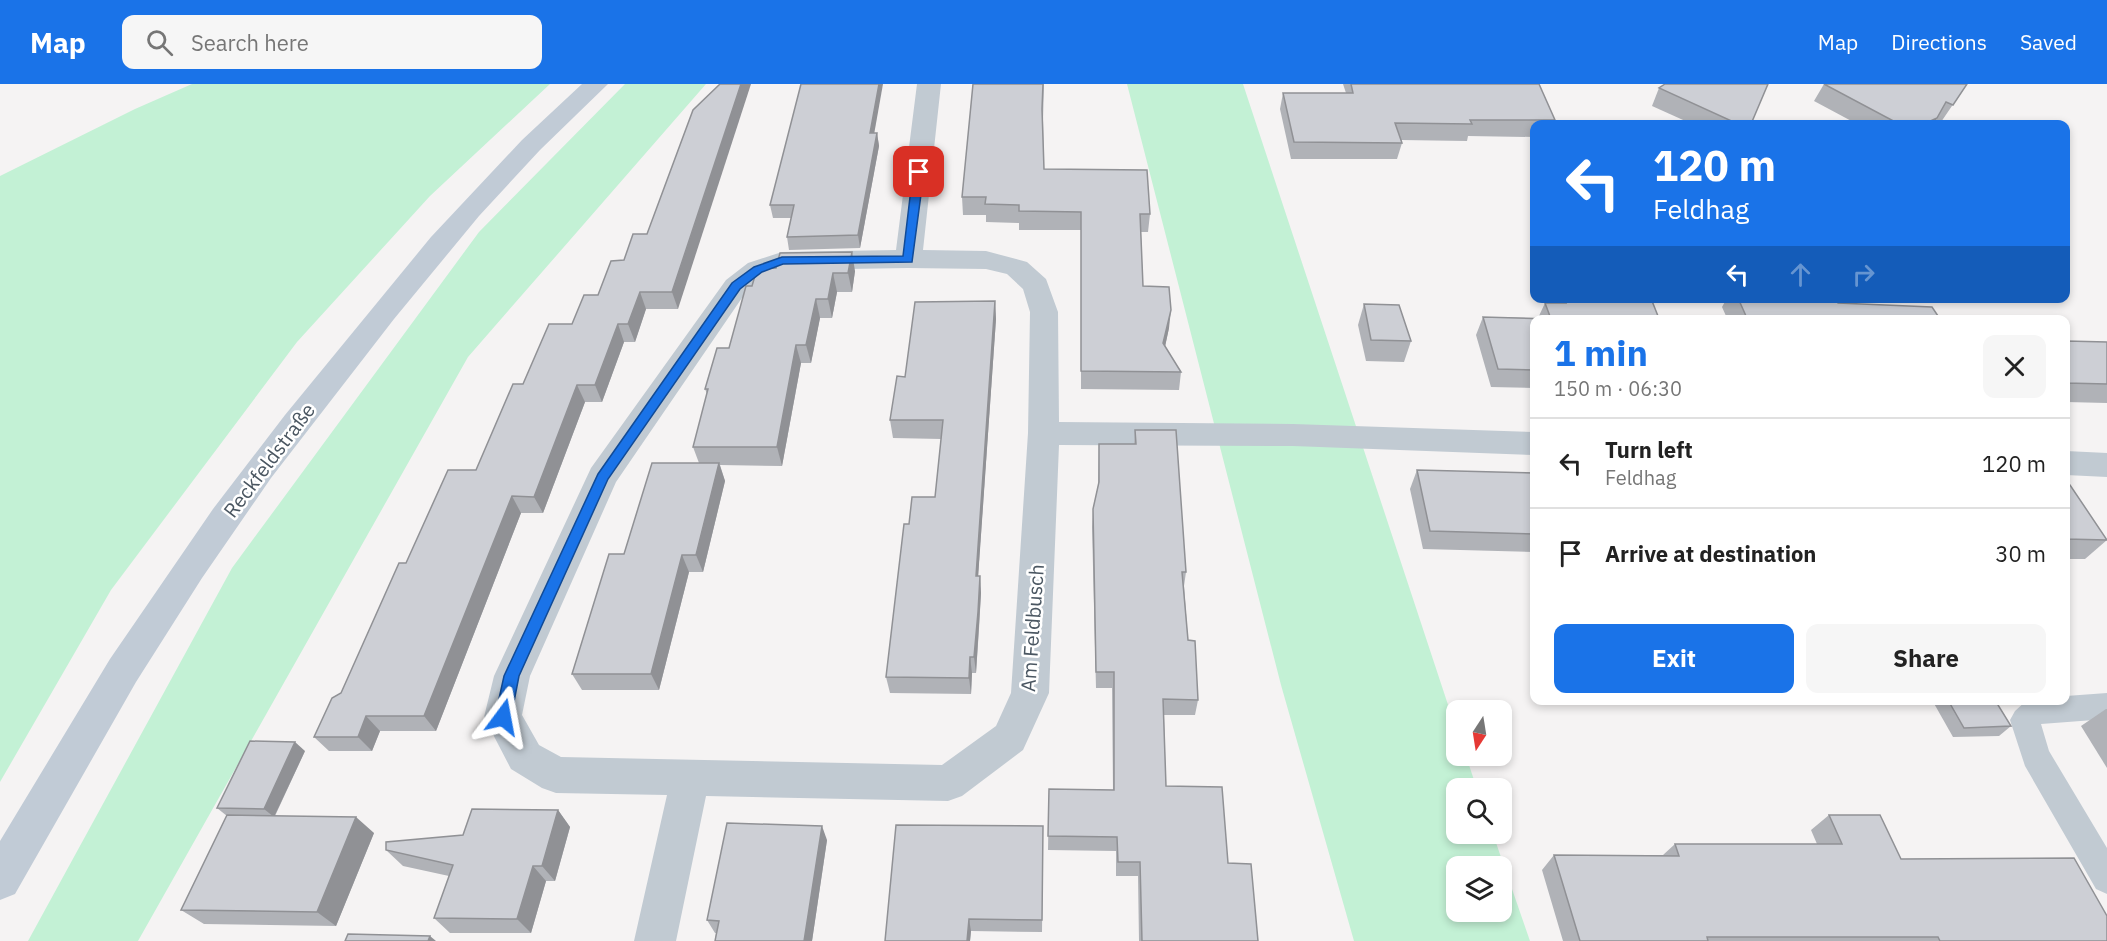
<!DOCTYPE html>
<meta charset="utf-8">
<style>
body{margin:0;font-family:"IBM Plex Sans",sans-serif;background:#f6f6f6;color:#222;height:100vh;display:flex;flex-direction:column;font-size:22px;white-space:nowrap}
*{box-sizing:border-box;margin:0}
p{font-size:20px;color:#767676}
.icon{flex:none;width:33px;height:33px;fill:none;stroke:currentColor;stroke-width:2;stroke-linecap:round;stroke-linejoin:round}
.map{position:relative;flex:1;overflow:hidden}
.side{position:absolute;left:1530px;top:231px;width:540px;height:390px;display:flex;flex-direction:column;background:#fff;border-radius:12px;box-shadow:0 3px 9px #0003}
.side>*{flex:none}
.hud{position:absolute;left:1530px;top:36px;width:540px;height:183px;border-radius:12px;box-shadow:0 3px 9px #0003;background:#1a73e8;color:#fff;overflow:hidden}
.needle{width:39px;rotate:192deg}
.buttons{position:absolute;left:1446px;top:616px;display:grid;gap:12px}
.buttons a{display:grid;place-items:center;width:66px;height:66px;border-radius:12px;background:#fff;box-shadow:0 3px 9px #0003;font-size:30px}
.pin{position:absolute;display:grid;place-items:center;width:51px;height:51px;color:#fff;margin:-26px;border-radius:12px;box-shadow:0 3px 9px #0006}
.me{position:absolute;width:66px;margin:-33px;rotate:13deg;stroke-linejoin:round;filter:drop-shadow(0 0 4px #0008)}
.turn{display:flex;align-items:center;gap:21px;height:126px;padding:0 24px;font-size:27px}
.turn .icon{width:78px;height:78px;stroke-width:2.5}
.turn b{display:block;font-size:42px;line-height:51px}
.lanes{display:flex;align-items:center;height:57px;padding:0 24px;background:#0003;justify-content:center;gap:30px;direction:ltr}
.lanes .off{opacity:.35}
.round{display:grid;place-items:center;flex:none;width:63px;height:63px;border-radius:12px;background:#f6f6f6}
.headline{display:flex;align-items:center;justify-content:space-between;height:102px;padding:0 24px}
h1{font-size:36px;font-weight:700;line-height:45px;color:#1a73e8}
.cta{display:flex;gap:12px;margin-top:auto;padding:12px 24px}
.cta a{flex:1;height:69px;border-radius:12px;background:#1a73e8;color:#fff;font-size:24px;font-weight:700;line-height:69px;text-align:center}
.cta a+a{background:#f6f6f6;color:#222}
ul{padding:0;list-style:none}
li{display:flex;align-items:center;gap:18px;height:90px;padding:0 24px;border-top:2px solid #e0e0e0}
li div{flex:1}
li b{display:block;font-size:22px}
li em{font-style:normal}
header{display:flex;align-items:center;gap:36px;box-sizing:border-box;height:84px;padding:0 30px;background:#1a73e8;color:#fff}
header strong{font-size:28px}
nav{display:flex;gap:33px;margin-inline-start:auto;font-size:21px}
.search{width:420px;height:54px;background:#f6f6f6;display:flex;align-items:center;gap:15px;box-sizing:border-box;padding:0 21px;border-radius:12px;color:#767676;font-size:22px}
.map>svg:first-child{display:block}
</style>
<header>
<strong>Map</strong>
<div class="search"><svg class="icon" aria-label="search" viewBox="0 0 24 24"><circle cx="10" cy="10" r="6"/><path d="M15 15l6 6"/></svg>Search here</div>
<nav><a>Map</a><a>Directions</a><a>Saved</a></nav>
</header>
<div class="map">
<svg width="2107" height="857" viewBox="0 0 2107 857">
<rect width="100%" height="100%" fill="#f5f3f3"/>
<!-- green -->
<g fill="#c3f1d5" fill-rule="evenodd">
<path d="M 192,0 L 550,0 L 430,112 L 297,258 L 111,506 L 0,698 L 0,92 L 135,25 Z"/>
<path d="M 625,0 L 706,0 L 468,273 L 138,857 L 28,857 L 232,484 L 479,148 Z"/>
<path d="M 1127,0 L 1243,0 L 1456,645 L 1456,672 L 1466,672 L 1477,705 L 1456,705 L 1456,750 L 1493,750 L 1530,857 L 1354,857 L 1281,601 ZM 1456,783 L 1502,783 L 1502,828 L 1456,828 Z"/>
</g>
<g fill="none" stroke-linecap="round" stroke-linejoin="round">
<!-- lane -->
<path fill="#c1cad2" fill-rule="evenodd" d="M 2107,609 L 2107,635 L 2041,640 L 2049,667 L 2107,764 L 2107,810 L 2096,805 L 2025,682 L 2010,636 L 2015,627 L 2027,616 L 2066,616 L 2066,612 Z"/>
<!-- street -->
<g fill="#c1cad2" fill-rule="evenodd">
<path d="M 917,0 L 941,0 L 923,166 L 986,167 L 1027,178 L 1046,195 L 1058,228 L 1059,338 L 1293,340 L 1534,348 L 1534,371 L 1293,362 L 1059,361 L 1049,609 L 1023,666 L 962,712 L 948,717 L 706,712 L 676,857 L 634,857 L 667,711 L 556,709 L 542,704 L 511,685 L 484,633 L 494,592 L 591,384 L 726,196 L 748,179 L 782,168 L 896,166 ZM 908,184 L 986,185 L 1007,190 L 1023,205 L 1030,228 L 1028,349 L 1011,609 L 996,642 L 942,681 L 561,673 L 539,661 L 522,631 L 530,592 L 616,398 L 746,208 L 768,191 L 784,186 Z"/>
<path d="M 2066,367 L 2107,369 L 2107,393 L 2066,391 Z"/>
</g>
<!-- secondary -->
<path fill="#c1cbd6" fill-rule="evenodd" d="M 582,0 L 608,0 L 540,66 L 479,132 L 394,235 L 271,394 L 202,494 L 136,598 L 15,810 L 0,816 L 0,757 L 110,575 L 213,425 L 285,331 L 431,153 L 522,56 Z"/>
</g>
<!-- wall -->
<g fill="#b0b2b7">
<path d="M 973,0 L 1044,0 L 1043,36 L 1044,85 L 1150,130 L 1148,148 L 1141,148 L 1143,202 L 1169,244 L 1165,262 L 1181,288 L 1179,306 L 1081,305 L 1081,146 L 1019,146 L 1019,139 L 986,138 L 986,131 L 963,131 L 962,113 Z"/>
<path d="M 1343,0 L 1539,0 L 1555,36 L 1554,40 L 1534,40 L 1534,53 L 1468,52 L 1467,57 L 1401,56 L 1402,59 L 1397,75 L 1291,75 L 1280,25 L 1283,9 L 1346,9 Z"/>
<path d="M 1768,0 L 1751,40 L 1692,40 L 1652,22 L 1659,4 Z"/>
<path d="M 1824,0 L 1967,0 L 1941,38 L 1936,36 L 1933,40 L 1857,40 L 1814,17 Z"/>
<path d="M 693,26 L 678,225 L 646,225 L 635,258 L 624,258 L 602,318 L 585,318 L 543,429 L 521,429 L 436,647 L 380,647 L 372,667 L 329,667 L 314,653 L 341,609 L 406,479 L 476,386 L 523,300 L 572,240 L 598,211 L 624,176 L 647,150 Z"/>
<path d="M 874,49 L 877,49 L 879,62 L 860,164 L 789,166 L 787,153 L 791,134 L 773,134 L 770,121 Z"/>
<path d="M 757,185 L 855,187 L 852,208 L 837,208 L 832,234 L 820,234 L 811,279 L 801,279 L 782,382 L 720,381 L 725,397 L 703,488 L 689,488 L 659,606 L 582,606 L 572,590 L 624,470 L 699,379 L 693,363 L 707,310 L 705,305 L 729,264 L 752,202 Z"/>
<path d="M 1727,214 L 1835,214 L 1838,219 L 1938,232 L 1534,236 L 1534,304 L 1491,303 L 1476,251 L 1483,233 L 1538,234 L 1545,219 L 1562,219 L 1564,215 L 1658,232 L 1726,232 L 1722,223 Z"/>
<path d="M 995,217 L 996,235 L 978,492 L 980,492 L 981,509 L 979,545 L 976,589 L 972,589 L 971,610 L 890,609 L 886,593 L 909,440 L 935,413 L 941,355 L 893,354 L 890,336 L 905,293 Z"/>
<path d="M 1364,220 L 1411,257 L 1404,278 L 1366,277 L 1358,241 Z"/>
<path d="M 2066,257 L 2107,258 L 2107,319 L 2066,318 Z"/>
<path d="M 1135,346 L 1186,488 L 1184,502 L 1188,556 L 1198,616 L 1195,631 L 1164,631 L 1166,702 L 1228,779 L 1258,857 L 1139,857 L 1138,792 L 1116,792 L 1116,767 L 1048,766 L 1049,705 L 1113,706 L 1112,604 L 1096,604 L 1092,443 L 1093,425 L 1098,402 L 1099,360 L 1134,360 Z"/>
<path d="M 1417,386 L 1534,389 L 1534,468 L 1423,465 L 1410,405 Z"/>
<path d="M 2066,401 L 2107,456 L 2085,475 L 2066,475 Z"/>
<path d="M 1932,616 L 1995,616 L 2011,642 L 1999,652 L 1953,653 Z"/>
<path d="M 2106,625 L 2107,625 L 2107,684 L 2081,642 Z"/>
<path d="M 305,667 L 275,732 L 374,749 L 336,842 L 204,840 L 181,826 L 227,732 L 217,724 Z"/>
<path d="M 558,726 L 570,743 L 555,797 L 546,797 L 531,849 L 450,849 L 434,834 L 449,792 L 403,782 L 386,766 L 463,751 Z"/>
<path d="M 1829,731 L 1901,775 L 2107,857 L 1563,857 L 1542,786 L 1554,771 L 1663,771 L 1675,760 L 1817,760 L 1811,746 Z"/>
<path d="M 827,756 L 812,857 L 715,857 L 716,849 L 715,849 L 707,836 Z"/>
<path d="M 1043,756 L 1042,848 L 971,847 L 970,857 L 885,857 Z"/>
</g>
<!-- shaded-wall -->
<g fill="#909195">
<path d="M 741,0 L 751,0 L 678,225 L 672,208 Z"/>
<path d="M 879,0 L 883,0 L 872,62 L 870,49 Z"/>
<path d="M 1937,34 L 1933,40 L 1924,40 Z"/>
<path d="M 877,49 L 879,62 L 860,164 L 858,151 Z"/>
<path d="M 852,168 L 855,187 L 852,208 L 848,189 Z"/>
<path d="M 833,189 L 837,208 L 832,234 L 828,215 Z"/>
<path d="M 640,208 L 646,225 L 635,258 L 628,240 Z"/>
<path d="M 816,215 L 820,234 L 811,279 L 806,261 Z"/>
<path d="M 995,217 L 996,235 L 977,509 L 976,492 Z"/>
<path d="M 1171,226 L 1169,244 L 1162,277 L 1163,259 Z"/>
<path d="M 618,240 L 624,258 L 602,318 L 595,301 Z"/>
<path d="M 796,261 L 801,279 L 782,382 L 777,363 Z"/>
<path d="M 577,301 L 585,318 L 543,429 L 534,413 Z"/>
<path d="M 719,379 L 725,397 L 703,488 L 696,471 Z"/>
<path d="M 512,412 L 521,429 L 436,647 L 424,632 Z"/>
<path d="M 682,471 L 689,488 L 659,606 L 651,590 Z"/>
<path d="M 980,492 L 981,509 L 976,589 L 974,573 Z"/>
<path d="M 970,573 L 972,589 L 971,610 L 969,594 Z"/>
<path d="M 366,632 L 380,647 L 372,667 L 358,653 Z"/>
<path d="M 295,658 L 305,667 L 274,733 L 264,725 Z"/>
<path d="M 558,726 L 570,743 L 555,797 L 542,782 Z"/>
<path d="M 356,733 L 374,749 L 336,842 L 317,828 Z"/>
<path d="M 822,742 L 827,756 L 812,857 L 804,857 Z"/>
<path d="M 533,782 L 546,797 L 531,849 L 517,835 Z"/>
<path d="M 969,835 L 971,847 L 970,857 L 967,857 Z"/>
<path d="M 430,852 L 436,857 L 428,857 Z"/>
</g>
<!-- building -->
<g fill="#cdcfd5" stroke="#909195" stroke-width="1.5">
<path d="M 720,0 L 741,0 L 672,208 L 640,208 L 628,240 L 618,240 L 595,301 L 577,301 L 534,413 L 512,412 L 424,632 L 366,632 L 358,653 L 314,653 L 332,614 L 341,609 L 399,479 L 406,479 L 448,386 L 476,386 L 513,300 L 523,300 L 549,240 L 572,240 L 584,211 L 598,211 L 611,177 L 624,176 L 633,150 L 647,150 L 693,26 Z"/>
<path d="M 801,0 L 879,0 L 870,49 L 877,49 L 858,151 L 787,153 L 794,121 L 770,121 Z"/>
<path d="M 973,0 L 1043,0 L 1042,25 L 1044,85 L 1147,86 L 1150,130 L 1140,130 L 1143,202 L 1169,203 L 1171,226 L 1163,259 L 1181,288 L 1081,287 L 1081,128 L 1019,127 L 1019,121 L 985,120 L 986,113 L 962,113 Z"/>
<path d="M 1351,0 L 1539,0 L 1555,36 L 1470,36 L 1472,40 L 1395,39 L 1402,59 L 1294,58 L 1283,9 L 1353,9 Z"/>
<path d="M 1665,0 L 1768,0 L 1751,40 L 1745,38 L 1744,40 L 1738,40 L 1659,4 Z"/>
<path d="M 1824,0 L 1967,0 L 1953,21 L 1946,18 L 1937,34 L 1924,40 L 1899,40 Z"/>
<path d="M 852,168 L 848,189 L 833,189 L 828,215 L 816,215 L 806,261 L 796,261 L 777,363 L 693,363 L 708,305 L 705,305 L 717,264 L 729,264 L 746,202 L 752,202 L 757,185 L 776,184 L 780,169 Z"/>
<path d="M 1738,214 L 1835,214 L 1838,219 L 1932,223 L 1938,232 L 2021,236 L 1534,236 L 1534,286 L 1498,285 L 1483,233 L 1551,235 L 1545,219 L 1566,219 L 1564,215 L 1652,217 L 1658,232 L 1746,232 Z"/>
<path d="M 995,217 L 976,492 L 980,492 L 978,528 L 974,573 L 970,573 L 969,594 L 886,593 L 904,440 L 909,440 L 912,413 L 935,413 L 943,336 L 890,336 L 897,292 L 905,293 L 915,218 Z"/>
<path d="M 1364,220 L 1399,221 L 1411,257 L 1371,256 Z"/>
<path d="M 2066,257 L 2107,258 L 2107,300 L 2066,299 Z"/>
<path d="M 1135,346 L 1176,346 L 1186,488 L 1182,488 L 1188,556 L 1195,557 L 1198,616 L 1163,615 L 1166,702 L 1222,703 L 1228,779 L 1251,780 L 1258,857 L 1142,857 L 1140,778 L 1118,778 L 1117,753 L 1048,752 L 1049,705 L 1114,706 L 1114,588 L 1096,588 L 1093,425 L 1099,398 L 1099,360 L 1136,360 Z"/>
<path d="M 652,379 L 719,379 L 696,471 L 682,471 L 651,590 L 572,590 L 609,470 L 624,470 Z"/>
<path d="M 1417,386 L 1534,389 L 1534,450 L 1430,447 Z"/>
<path d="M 2066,401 L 2070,401 L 2107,456 L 2066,455 Z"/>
<path d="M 1948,616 L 1995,616 L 2011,642 L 1964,644 Z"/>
<path d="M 250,657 L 295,658 L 264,725 L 217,724 Z"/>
<path d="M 472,725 L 558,726 L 542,782 L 533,782 L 517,835 L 434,834 L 453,781 L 386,766 L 386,758 L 463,751 Z"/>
<path d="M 227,731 L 356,733 L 317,828 L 181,826 Z"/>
<path d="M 1829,731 L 1880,731 L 1901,775 L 2074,774 L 2107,832 L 2107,857 L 1940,857 L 1938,853 L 1707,853 L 1708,857 L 1580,857 L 1554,771 L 1679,772 L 1675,760 L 1842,760 Z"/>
<path d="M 727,739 L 822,742 L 804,857 L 715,857 L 719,837 L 707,836 Z"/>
<path d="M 896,741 L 1043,742 L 1042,836 L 969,835 L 967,857 L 885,857 Z"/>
<path d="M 348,850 L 430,852 L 428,857 L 345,857 Z"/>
</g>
<!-- route -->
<path fill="#1a73e8" stroke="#114b97" stroke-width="1.5" d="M 919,85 L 924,88 L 912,178 L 783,180 L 762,188 L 740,205 L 608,395 L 519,592 L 511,633 L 508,638 L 503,640 L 497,638 L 495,633 L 504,592 L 598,390 L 732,199 L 754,183 L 782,173 L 903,172 L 913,88 Z"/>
<g text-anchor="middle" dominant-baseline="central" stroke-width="5" stroke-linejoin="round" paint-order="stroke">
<!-- street labels -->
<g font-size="20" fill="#4a5661" stroke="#fff">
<text transform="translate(269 376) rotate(-53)">Reckfeldstraße</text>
<text transform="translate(1032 544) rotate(-86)">Am Feldbusch</text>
</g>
</g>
</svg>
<div class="buttons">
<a><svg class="needle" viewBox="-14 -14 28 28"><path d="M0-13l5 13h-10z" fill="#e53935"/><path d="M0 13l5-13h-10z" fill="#767676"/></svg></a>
<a><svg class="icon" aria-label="search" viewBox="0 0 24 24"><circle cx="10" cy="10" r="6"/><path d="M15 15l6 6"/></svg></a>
<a><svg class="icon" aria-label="layers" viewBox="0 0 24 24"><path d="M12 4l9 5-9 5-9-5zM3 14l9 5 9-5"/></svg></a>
</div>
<div class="pin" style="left:919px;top:88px;background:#d93025"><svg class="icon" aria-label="arrive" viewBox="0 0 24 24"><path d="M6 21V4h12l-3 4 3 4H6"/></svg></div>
<svg class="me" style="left:503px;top:633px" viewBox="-20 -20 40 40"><path d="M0-17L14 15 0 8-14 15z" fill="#1a73e8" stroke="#fff" stroke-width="4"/></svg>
<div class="hud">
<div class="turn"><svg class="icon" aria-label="left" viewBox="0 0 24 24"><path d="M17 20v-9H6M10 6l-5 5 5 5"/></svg><div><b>120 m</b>Feldhag</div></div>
<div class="lanes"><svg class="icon" aria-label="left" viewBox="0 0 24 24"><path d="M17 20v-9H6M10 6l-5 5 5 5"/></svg><svg class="icon off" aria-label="ahead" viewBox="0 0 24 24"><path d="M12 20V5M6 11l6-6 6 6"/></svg><svg class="icon off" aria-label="right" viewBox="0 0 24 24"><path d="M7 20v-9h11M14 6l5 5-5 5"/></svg></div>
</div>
<section class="side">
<div class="headline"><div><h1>1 min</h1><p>150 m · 06:30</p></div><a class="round"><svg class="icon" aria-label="close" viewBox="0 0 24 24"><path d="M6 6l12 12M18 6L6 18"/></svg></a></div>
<ul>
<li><svg class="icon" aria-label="left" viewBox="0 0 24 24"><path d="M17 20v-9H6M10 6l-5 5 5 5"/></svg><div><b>Turn left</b><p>Feldhag</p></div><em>120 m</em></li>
<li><svg class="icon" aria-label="arrive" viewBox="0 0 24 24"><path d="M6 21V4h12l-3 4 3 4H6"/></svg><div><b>Arrive at destination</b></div><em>30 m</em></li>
</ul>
<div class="cta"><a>Exit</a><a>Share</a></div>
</section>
</div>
